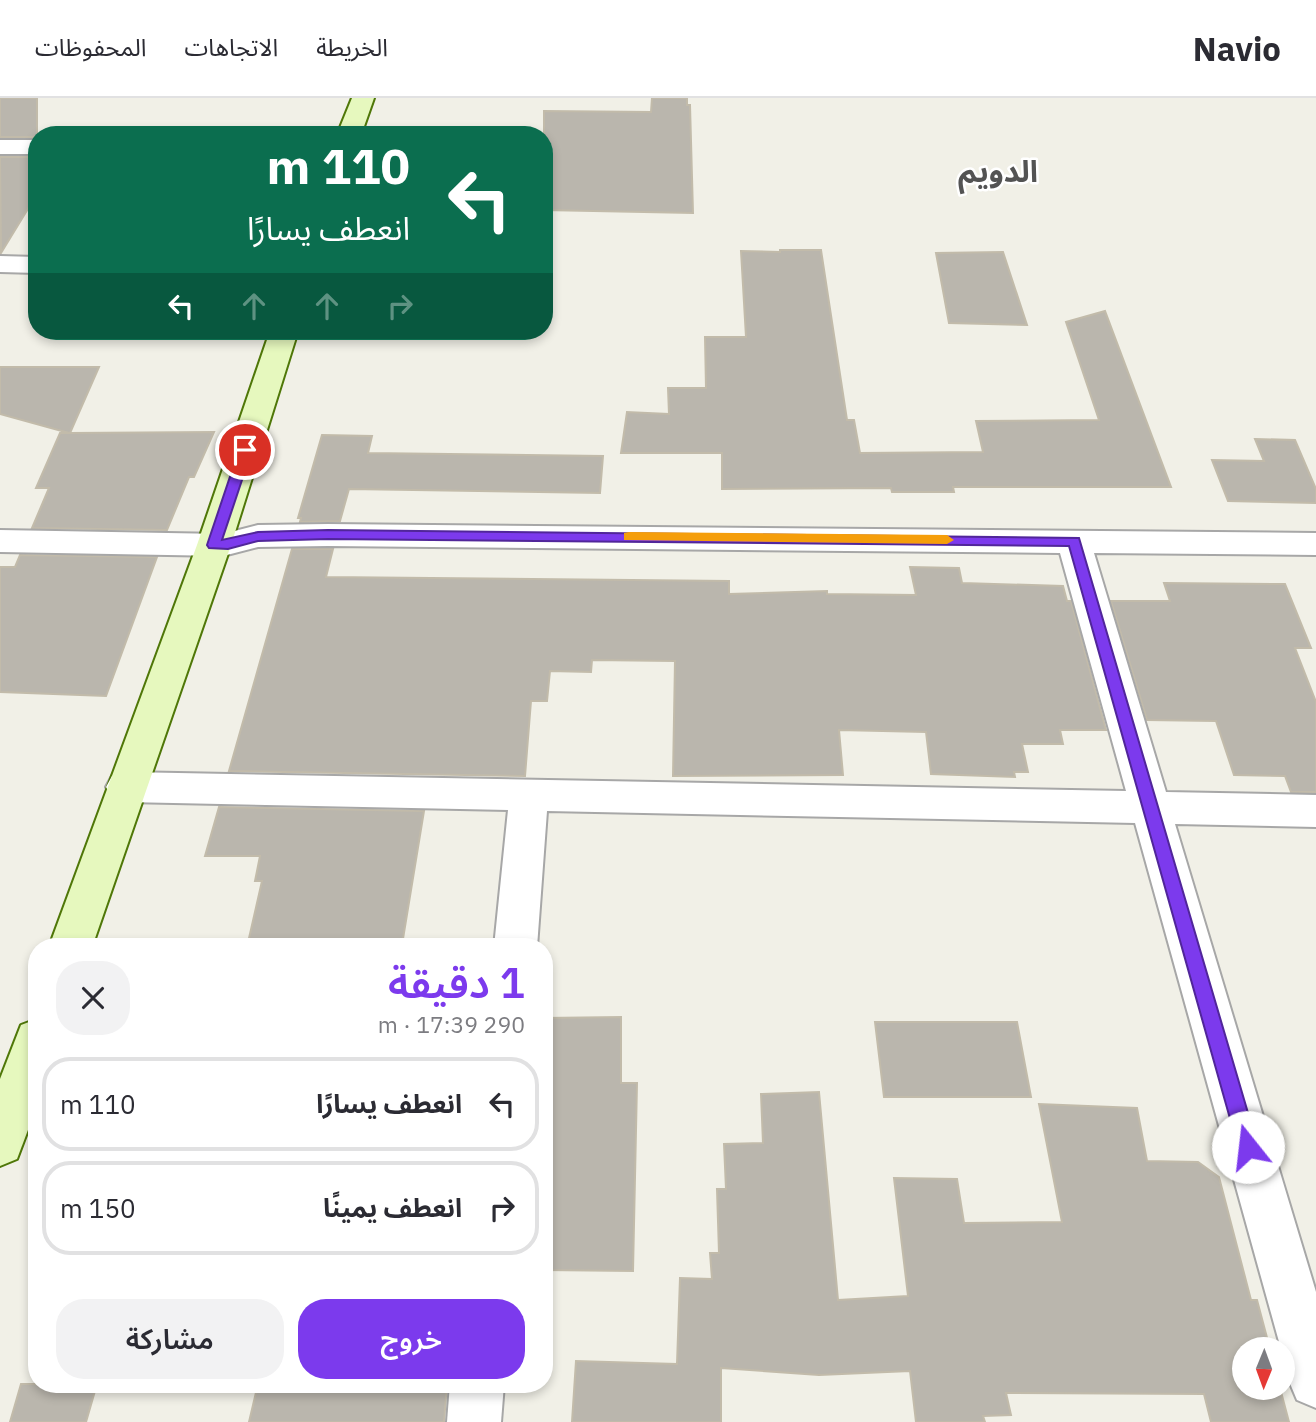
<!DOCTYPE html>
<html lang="ar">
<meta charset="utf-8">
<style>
body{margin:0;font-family:"IBM Plex Sans","Noto Sans Arabic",sans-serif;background:#f2f2f3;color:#2b2b33;direction:rtl;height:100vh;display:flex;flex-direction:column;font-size:26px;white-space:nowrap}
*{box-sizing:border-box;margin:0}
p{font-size:23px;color:#7c7c81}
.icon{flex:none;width:38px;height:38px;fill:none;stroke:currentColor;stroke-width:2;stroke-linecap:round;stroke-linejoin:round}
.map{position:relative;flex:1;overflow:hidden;direction:ltr}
.details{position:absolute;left:28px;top:840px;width:525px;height:455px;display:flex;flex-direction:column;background:#fff;border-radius:28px;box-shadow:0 4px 10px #0003;direction:rtl}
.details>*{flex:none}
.banner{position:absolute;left:28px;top:28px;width:525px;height:214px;border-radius:28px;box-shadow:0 4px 10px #0003;direction:rtl;background:#0b6e4f;color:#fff;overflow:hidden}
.needle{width:46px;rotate:181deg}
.controls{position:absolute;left:1232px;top:1239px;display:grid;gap:14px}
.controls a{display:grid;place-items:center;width:63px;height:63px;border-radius:50%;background:#fff;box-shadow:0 4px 10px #0003;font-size:35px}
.pin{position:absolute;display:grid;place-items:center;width:60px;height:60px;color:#fff;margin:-30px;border:4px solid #fff;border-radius:50%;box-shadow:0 2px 7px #0007}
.me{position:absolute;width:77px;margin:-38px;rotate:344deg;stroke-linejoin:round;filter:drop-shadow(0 0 5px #0008)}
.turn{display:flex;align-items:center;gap:24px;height:147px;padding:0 28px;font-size:32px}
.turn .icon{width:91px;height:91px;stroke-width:2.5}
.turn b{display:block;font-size:49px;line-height:60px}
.lanes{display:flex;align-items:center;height:66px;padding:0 28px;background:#0003;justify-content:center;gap:35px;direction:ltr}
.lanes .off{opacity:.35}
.round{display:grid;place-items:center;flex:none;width:74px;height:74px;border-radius:28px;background:#f2f2f3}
.headline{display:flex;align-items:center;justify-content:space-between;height:119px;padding:0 28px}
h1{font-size:42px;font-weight:600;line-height:52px;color:#7c3aed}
.primary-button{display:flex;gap:14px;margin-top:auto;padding:14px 28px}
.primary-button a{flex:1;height:80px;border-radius:28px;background:#7c3aed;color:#fff;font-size:28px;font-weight:600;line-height:80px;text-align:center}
.primary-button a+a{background:#f2f2f3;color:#2b2b33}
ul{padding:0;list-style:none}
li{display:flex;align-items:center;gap:21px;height:94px;margin:0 14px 10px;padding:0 14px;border:4px solid #e1e1e2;border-radius:28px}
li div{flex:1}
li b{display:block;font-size:26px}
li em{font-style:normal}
header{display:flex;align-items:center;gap:42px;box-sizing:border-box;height:98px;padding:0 35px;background:#fff;border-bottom:2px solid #e1e1e2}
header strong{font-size:33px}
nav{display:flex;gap:38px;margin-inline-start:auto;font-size:24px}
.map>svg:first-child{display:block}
</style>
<header>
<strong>Navio</strong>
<nav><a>الخريطة</a><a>الاتجاهات</a><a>المحفوظات</a></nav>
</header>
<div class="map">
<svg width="1316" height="1324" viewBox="0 0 1316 1324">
<rect width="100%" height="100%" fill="#f1f0e7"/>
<!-- building -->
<g fill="#bab6ad" stroke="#c2bbaa" stroke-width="2">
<rect x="0" y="0" width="37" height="39"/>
<path d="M 652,0 L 687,0 L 687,7 L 690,7 L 693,115 L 544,112 L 544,13 L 651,14 Z"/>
<path d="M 0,59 L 37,59 L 37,96 L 1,155 Z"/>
<path d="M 780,152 L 821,152 L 847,322 L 854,322 L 860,355 L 983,354 L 976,323 L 1099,322 L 1066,224 L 1105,213 L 1171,389 L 953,389 L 954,394 L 892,394 L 891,390 L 722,391 L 722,355 L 621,355 L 627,314 L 669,316 L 668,290 L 706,290 L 705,239 L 746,239 L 741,153 L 780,154 Z"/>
<path d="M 1003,154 L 1027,227 L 949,225 L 936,155 Z"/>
<path d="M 0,269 L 99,269 L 70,335 L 214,334 L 194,379 L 189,379 L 167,432 L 32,430 L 49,390 L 36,390 L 60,335 L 69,335 L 0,316 Z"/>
<path d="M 322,337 L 372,338 L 368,355 L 603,358 L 600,395 L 349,391 L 340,423 L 300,424 L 301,420 L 298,420 Z"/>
<path d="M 1255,341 L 1295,342 L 1316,391 L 1316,405 L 1228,403 L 1212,362 L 1264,363 Z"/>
<path d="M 292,451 L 333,451 L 326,479 L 729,483 L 729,496 L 827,493 L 827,496 L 916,497 L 910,469 L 959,470 L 962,485 L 1063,488 L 1067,503 L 1071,503 L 1106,632 L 1060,632 L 1063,646 L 1022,646 L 1028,674 L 1014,674 L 1015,679 L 931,676 L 926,634 L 839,632 L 843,677 L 673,678 L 675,563 L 592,562 L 591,574 L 550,573 L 547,603 L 531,603 L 525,678 L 229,673 Z"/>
<path d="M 20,457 L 157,459 L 106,598 L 0,594 L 0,469 L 15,469 Z"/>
<path d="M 1164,485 L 1285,486 L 1311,550 L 1295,550 L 1316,604 L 1316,694 L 1291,694 L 1285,678 L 1234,677 L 1216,623 L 1147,622 L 1111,503 L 1170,503 Z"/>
<path d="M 219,709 L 424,713 L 402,847 L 329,842 L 328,849 L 247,849 L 262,783 L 255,783 L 260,758 L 205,758 Z"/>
<path d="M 621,919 L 621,985 L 637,985 L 633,1173 L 544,1172 L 544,920 Z"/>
<path d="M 875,924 L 1017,924 L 1031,999 L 884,999 Z"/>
<path d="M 819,994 L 838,1202 L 908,1198 L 894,1080 L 957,1081 L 964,1125 L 1062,1124 L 1039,1006 L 1137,1010 L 1147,1063 L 1198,1064 L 1219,1079 L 1251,1202 L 1257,1202 L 1270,1251 L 1244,1251 L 1244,1290 L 1280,1290 L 1289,1324 L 1211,1324 L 1204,1296 L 1006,1295 L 1011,1317 L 983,1318 L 985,1324 L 916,1324 L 910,1273 L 819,1277 L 721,1270 L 721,1324 L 572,1324 L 576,1263 L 677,1266 L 680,1180 L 712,1181 L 710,1155 L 719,1155 L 717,1091 L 726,1091 L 724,1046 L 763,1045 L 761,996 Z"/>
<path d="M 21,1286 L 97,1286 L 86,1324 L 10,1324 Z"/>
<path d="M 258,1286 L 447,1286 L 444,1324 L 249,1324 Z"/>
</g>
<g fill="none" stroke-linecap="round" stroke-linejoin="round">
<defs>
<g id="street">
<rect x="0" y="42" width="37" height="14"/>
<path d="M 0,158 L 37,159 L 37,175 L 0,174 Z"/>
<path d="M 328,426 L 1316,435 L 1316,457 L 1094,455 L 1166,694 L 1316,697 L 1316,729 L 1175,726 L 1316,1194 L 1316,1310 L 1297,1302 L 1289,1283 L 1283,1251 L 1281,1251 L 1135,725 L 547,713 L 537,849 L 494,849 L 508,712 L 126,704 L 112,700 L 106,689 L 112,678 L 126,674 L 1126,693 L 1060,455 L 328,448 L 258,449 L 223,458 L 0,454 L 0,432 L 223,436 L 258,427 Z"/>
<path d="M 450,1286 L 504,1286 L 501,1324 L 447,1324 Z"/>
</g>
<g id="secondary">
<path d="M 352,0 L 374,0 L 361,37 L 337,37 Z"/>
<path d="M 270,233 L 298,233 L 231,447 L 92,849 L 49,849 L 197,447 Z"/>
<path d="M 37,921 L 37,1008 L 17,1061 L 0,1068 L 0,981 L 21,927 Z"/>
</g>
</defs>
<!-- street casing -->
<use href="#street" stroke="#a7a7a7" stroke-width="4"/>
<!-- secondary casing -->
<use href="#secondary" stroke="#4f7708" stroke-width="4"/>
<!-- street -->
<use href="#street" fill="#fff" fill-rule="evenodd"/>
<!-- secondary -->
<use href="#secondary" fill="#e6f8be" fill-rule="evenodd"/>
</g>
<!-- route -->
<path fill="#7c3aed" stroke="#51269a" stroke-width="2" d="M 245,348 L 252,352 L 222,442 L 258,434 L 328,432 L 1079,440 L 1258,1049 L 1255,1056 L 1248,1059 L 1241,1056 L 1238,1049 L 1069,448 L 328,441 L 258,443 L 228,451 L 209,450 L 207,447 L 239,352 Z"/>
<!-- slow -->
<path fill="#f59e0b" d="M 629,434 L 947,437 L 954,442 L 947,446 L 624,442 L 624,435 Z"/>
<g text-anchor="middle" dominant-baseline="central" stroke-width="5" stroke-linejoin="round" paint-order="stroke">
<!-- far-town labels -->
<g font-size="30" font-weight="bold" fill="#535353" stroke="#fff">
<text x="998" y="72">الدويم</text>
</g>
</g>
</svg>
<div class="controls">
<a><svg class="needle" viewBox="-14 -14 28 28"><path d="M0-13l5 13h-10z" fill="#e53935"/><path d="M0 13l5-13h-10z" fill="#7c7c81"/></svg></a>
</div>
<div class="pin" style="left:245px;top:352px;background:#d93025"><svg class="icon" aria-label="arrive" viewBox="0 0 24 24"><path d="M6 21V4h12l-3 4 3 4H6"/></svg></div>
<svg class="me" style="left:1248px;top:1049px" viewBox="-20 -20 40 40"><circle r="19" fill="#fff"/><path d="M0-13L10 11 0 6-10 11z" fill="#7c3aed"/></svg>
<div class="banner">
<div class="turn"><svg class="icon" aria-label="left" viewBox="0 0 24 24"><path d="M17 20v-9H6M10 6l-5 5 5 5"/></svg><div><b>110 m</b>انعطف يسارًا</div></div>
<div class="lanes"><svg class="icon" aria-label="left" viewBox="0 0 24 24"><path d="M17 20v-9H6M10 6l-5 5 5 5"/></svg><svg class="icon off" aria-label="ahead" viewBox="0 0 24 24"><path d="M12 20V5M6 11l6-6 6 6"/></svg><svg class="icon off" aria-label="ahead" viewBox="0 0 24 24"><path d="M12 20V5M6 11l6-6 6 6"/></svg><svg class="icon off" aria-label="right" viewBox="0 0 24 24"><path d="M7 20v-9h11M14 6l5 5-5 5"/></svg></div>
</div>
<section class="details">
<div class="headline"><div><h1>1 دقيقة</h1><p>290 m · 17:39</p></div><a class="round"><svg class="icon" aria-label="close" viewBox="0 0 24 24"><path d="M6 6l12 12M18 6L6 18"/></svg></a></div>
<ul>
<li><svg class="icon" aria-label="left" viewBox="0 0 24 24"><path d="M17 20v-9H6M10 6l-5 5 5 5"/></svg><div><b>انعطف يسارًا</b></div><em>110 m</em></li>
<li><svg class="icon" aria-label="right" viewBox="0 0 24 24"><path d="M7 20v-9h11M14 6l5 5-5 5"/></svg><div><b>انعطف يمينًا</b></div><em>150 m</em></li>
</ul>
<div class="primary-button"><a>خروج</a><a>مشاركة</a></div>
</section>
</div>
